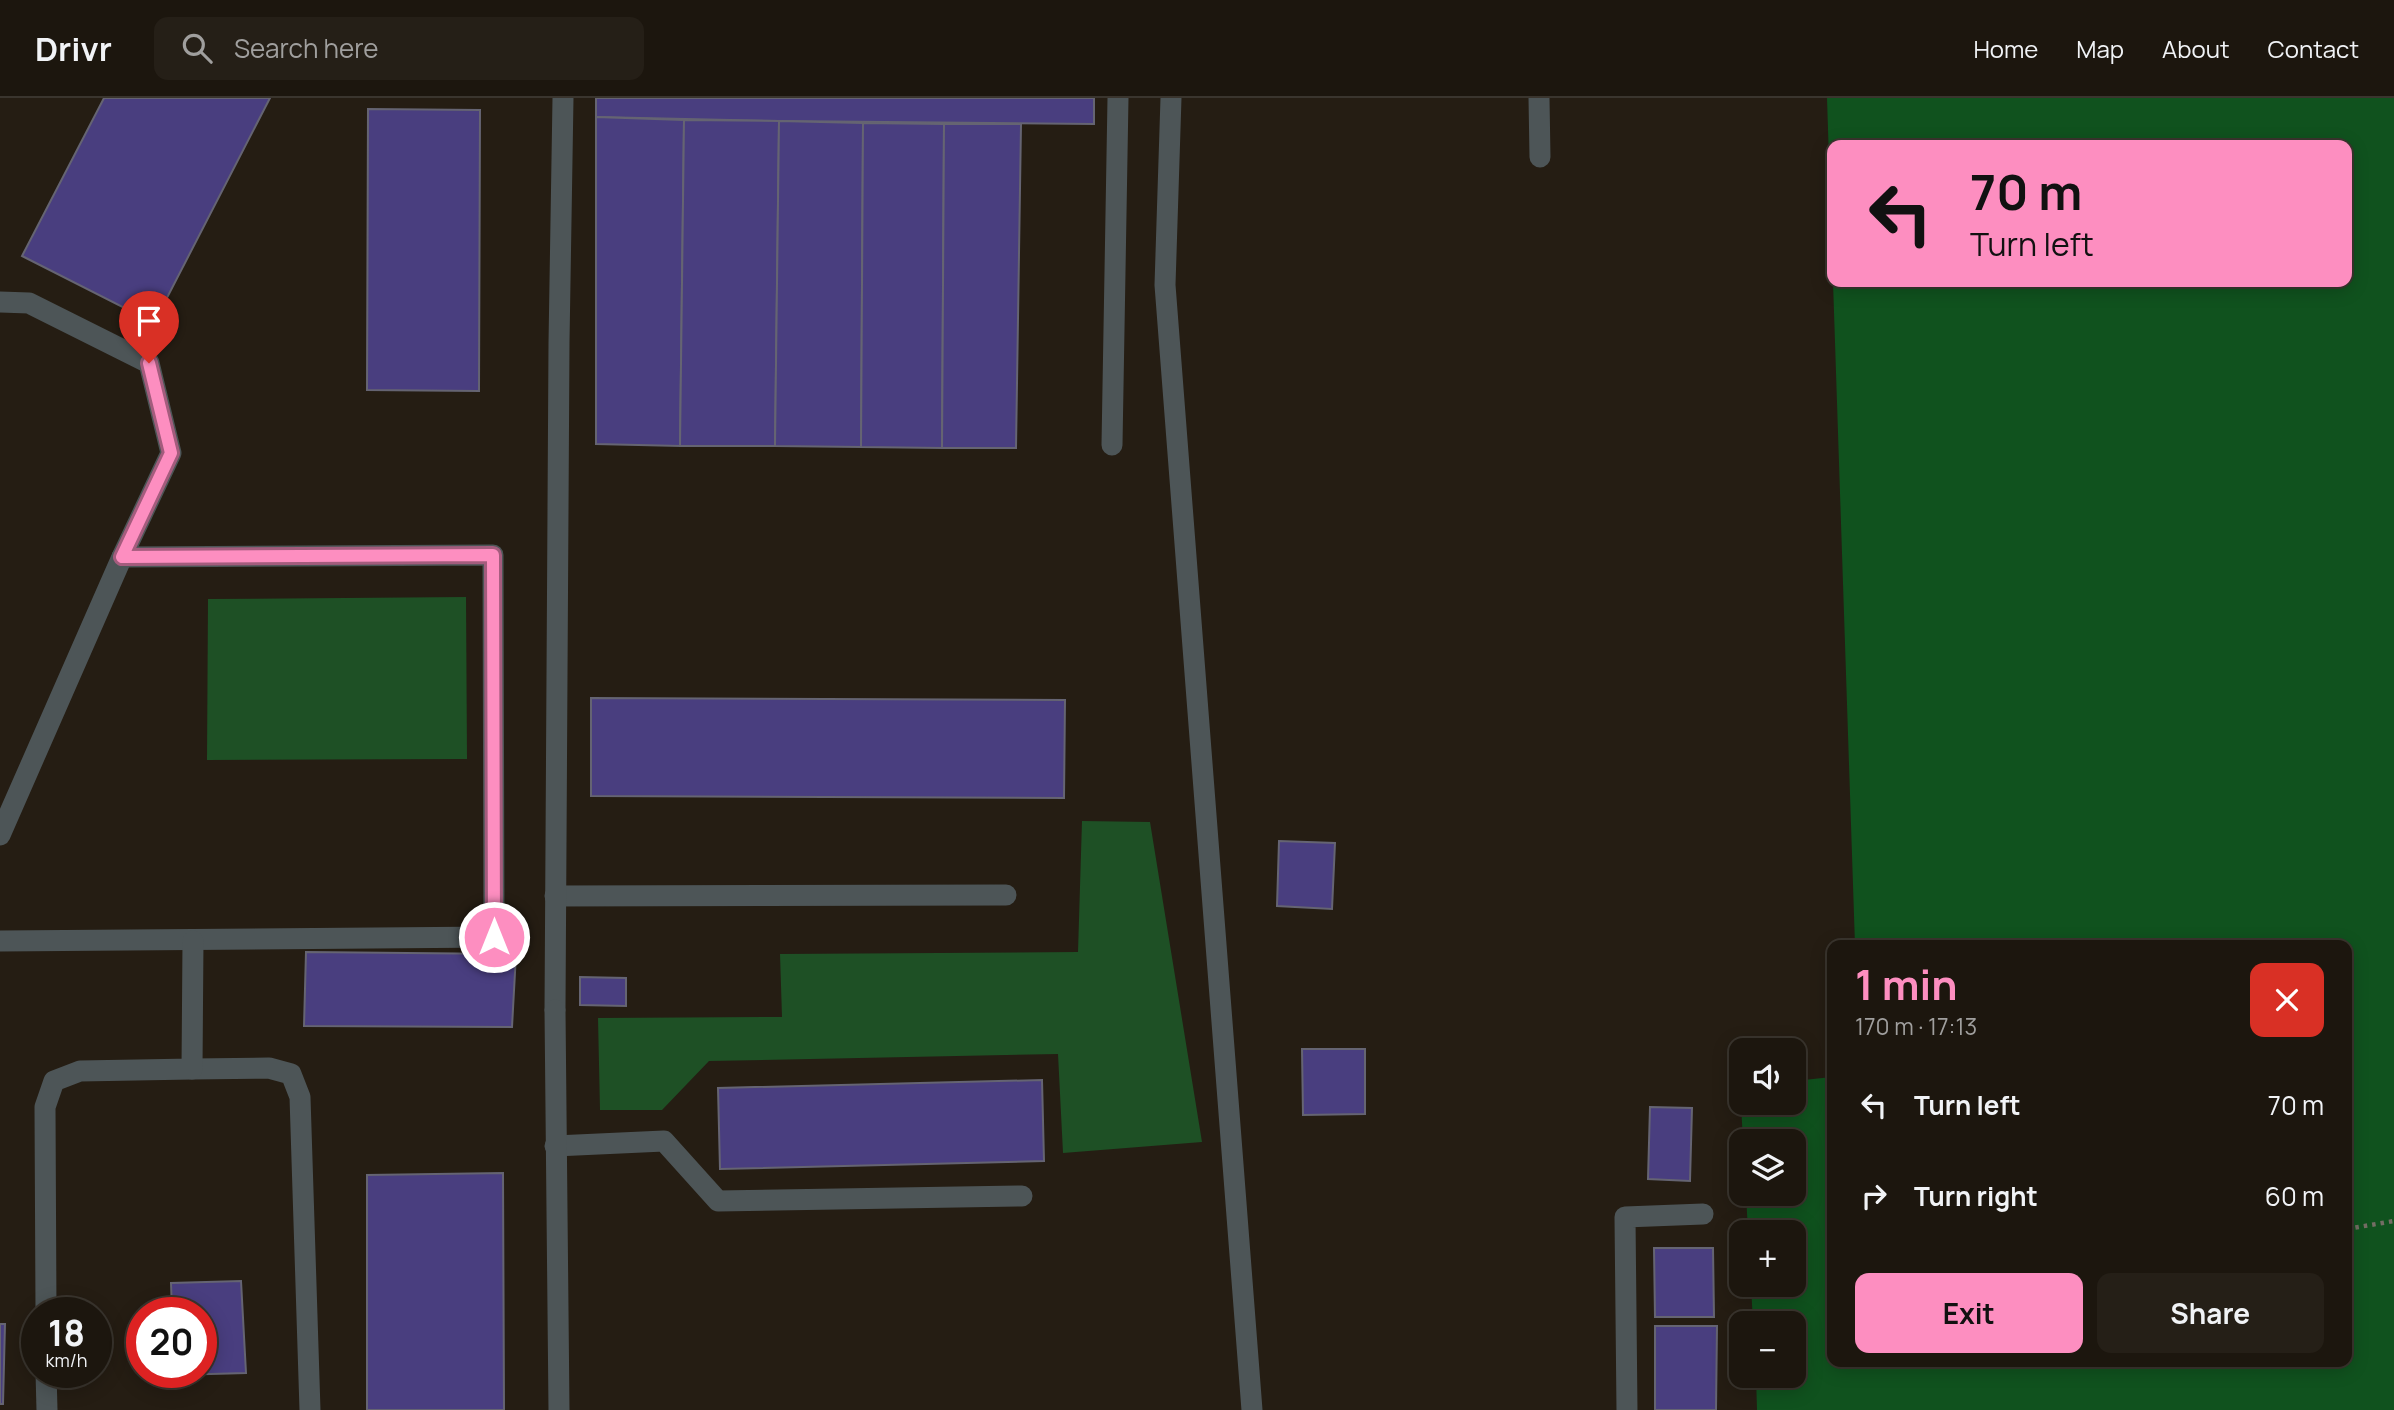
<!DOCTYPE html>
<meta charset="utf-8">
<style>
body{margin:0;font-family:Manrope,sans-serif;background:#251f17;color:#f1f3f6;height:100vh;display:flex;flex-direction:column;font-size:26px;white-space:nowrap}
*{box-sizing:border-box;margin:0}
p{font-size:23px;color:#a09f9e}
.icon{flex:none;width:38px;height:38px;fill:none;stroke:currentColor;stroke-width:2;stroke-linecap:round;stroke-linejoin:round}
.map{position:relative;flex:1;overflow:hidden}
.drawer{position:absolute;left:1827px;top:842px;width:525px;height:427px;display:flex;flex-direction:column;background:#1c160e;border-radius:14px;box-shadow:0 4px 18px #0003,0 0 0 2px #3a352e}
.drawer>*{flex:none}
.hud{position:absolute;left:1827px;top:42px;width:525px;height:147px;border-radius:14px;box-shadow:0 4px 18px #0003,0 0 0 2px #3a352e;background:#fd8ec0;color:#111;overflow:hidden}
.buttons{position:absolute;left:1729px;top:940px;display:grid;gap:14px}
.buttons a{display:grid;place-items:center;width:77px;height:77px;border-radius:14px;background:#1c160e;box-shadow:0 4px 18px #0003,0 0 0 2px #3a352e;font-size:35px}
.speed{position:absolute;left:21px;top:1199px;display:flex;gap:14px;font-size:35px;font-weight:700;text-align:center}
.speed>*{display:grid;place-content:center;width:91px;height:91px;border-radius:50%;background:#1c160e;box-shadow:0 4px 18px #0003,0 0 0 2px #3a352e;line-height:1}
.speed small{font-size:18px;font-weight:400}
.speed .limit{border:10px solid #d22;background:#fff;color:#111}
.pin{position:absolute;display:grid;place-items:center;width:60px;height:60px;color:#fff;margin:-72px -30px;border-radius:50% 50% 50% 0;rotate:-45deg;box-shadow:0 0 7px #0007}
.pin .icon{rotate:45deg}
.me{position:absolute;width:77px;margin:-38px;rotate:0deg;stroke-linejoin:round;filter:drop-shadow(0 0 5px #0008)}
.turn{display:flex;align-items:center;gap:24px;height:147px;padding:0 28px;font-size:32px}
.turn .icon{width:91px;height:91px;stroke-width:2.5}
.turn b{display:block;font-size:49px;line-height:60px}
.round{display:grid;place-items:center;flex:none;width:74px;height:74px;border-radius:14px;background:#251f17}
.overview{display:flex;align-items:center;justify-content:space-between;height:119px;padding:0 28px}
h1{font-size:42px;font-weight:700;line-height:52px;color:#fd8ec0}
.cta{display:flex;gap:14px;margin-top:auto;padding:14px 28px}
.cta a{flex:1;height:80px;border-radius:14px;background:#fd8ec0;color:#111;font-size:28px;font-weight:700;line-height:80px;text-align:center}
.cta a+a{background:#251f17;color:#f1f3f6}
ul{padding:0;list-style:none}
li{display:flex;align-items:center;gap:21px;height:91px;padding:0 28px}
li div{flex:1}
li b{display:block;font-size:26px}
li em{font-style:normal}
header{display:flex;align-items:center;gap:42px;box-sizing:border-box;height:98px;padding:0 35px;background:#1c160e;border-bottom:2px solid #3a352e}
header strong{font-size:33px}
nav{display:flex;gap:38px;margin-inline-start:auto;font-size:24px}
.search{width:490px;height:63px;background:#251f17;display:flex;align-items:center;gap:18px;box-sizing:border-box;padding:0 24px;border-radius:14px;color:#a09f9e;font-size:26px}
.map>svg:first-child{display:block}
</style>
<header>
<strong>Drivr</strong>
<div class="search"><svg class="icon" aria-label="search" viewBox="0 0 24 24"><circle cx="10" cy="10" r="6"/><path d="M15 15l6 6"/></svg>Search here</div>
<nav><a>Home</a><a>Map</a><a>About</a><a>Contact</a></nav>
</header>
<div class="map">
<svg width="2394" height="1312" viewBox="0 0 2394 1312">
<rect width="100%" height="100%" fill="#251d13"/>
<!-- green -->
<g fill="#1e5025">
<path d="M 466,499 L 467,661 L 207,662 L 208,501 Z"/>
<path d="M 1082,723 L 1150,724 L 1202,1044 L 1063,1055 L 1058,956 L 709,963 L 662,1012 L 600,1012 L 598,920 L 782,919 L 780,856 L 1078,854 Z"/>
</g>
<!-- forest -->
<path fill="#10521e" d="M 1827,0 L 2394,0 L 2394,1312 L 1757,1312 L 1756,1278 L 1794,1278 L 1794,1225 L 1753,1225 L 1751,1187 L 1794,1186 L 1794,1134 L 1748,1134 L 1746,1096 L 1794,1096 L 1794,1043 L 1743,1043 L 1740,988 L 1741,1004 L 1794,1004 L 1794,983 L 1832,979 L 1832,1264 L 2347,1264 L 2347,847 L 1855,847 L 1833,184 L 2347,184 L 2347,47 L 1832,47 L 1832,156 Z"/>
<!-- building -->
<g fill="#493e7f" stroke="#656472" stroke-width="2">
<path d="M 104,0 L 270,0 L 154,225 L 22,158 Z"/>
<path d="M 596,0 L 1094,0 L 1094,26 L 779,23 L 596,19 Z"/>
<path d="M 368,11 L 480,12 L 479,293 L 367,292 Z"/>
<path d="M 596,19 L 684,22 L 680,348 L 596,346 Z"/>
<path d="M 684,22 L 779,23 L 775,348 L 680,348 Z"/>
<path d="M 779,23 L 863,25 L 861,349 L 775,348 Z"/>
<path d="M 863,25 L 944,26 L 942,350 L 861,349 Z"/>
<path d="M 944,26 L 1021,26 L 1016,350 L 942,350 Z"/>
<path d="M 591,600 L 1065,602 L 1064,700 L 591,698 Z"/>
<path d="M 1279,743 L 1335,745 L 1332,811 L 1277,808 Z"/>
<path d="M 306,854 L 516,856 L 512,929 L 304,928 Z"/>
<path d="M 580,879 L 626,880 L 626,908 L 580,907 Z"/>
<path d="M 1302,951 L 1365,951 L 1365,1016 L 1303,1017 Z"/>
<path d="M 1042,982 L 1044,1063 L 720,1071 L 718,990 Z"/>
<path d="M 1650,1009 L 1692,1010 L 1690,1083 L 1648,1081 Z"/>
<path d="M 503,1075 L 504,1312 L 367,1312 L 367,1077 Z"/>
<path d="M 1654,1150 L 1713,1150 L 1714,1219 L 1655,1219 Z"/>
<path d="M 241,1183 L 246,1275 L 175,1277 L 174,1274 L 201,1274 L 201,1214 L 172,1214 L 171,1185 Z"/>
<path d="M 0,1226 L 5,1226 L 3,1306 L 0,1306 Z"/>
<path d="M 1655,1228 L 1717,1228 L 1716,1312 L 1655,1312 Z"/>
</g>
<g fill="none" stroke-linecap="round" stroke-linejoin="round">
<!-- path -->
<path stroke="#746d64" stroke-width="4.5" stroke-dasharray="3.5 5" stroke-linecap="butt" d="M 2347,1131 L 2394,1123"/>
<!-- service -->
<g stroke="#4d5557" stroke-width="21">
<path d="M 1171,0 L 1165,187 L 1252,1312"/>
<path d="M 1539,0 L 1540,59"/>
<path d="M 0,204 L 29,205 L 149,265 L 171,355 L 122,459 L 0,737"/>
<path d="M 1112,347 L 1118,0"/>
<path d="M 555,798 L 1006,797"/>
<path d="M 0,843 L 494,839 L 493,457 L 122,459"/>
<path d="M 555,912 L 559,245 L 563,0"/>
<path d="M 192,971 L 269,970 L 291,976 L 300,999 L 310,1312"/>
<path d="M 555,1048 L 664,1043 L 718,1103 L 1022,1098"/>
<path d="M 46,1214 L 45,1009 L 54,983 L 80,973 L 192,971 L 193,843"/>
<path d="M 46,1274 L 47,1312"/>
<path d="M 1627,1312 L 1625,1119 L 1703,1116"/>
</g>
<!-- minor -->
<path stroke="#4d5557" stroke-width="21" d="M 555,912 L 559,1312"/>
</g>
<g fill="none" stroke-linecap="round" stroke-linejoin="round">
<defs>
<path id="route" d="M 149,265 L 171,355 L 122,459 L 493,457 L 494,839"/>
</defs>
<!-- route casing -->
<use href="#route" stroke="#a45c7d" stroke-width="18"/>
<!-- route -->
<use href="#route" stroke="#fd8ec0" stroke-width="12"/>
</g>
</svg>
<div class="buttons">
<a><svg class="icon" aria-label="sound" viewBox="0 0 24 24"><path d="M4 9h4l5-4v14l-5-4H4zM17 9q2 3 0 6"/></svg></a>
<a><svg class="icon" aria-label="layers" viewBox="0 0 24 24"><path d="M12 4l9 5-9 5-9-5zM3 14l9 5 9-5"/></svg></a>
<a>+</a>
<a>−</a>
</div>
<div class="speed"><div>18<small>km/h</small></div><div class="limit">20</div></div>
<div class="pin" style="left:149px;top:265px;background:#d93025"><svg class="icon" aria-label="arrive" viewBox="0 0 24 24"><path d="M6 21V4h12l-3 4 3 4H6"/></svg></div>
<svg class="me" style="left:494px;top:839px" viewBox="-20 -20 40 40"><circle r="17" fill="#fd8ec0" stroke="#fff" stroke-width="3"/><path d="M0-11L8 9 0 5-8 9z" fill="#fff"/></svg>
<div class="hud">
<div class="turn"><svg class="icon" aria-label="left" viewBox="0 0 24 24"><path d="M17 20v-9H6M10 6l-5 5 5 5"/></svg><div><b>70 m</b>Turn left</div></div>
</div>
<section class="drawer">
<div class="overview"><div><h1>1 min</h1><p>170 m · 17:13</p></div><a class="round" style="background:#d93025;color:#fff"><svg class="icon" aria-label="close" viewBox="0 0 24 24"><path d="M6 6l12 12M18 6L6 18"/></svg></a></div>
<ul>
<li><svg class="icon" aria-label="left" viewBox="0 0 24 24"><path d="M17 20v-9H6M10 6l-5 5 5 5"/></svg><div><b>Turn left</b></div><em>70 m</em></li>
<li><svg class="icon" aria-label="right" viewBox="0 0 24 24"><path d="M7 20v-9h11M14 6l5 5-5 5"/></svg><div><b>Turn right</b></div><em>60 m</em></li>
</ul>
<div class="cta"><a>Exit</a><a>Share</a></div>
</section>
</div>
